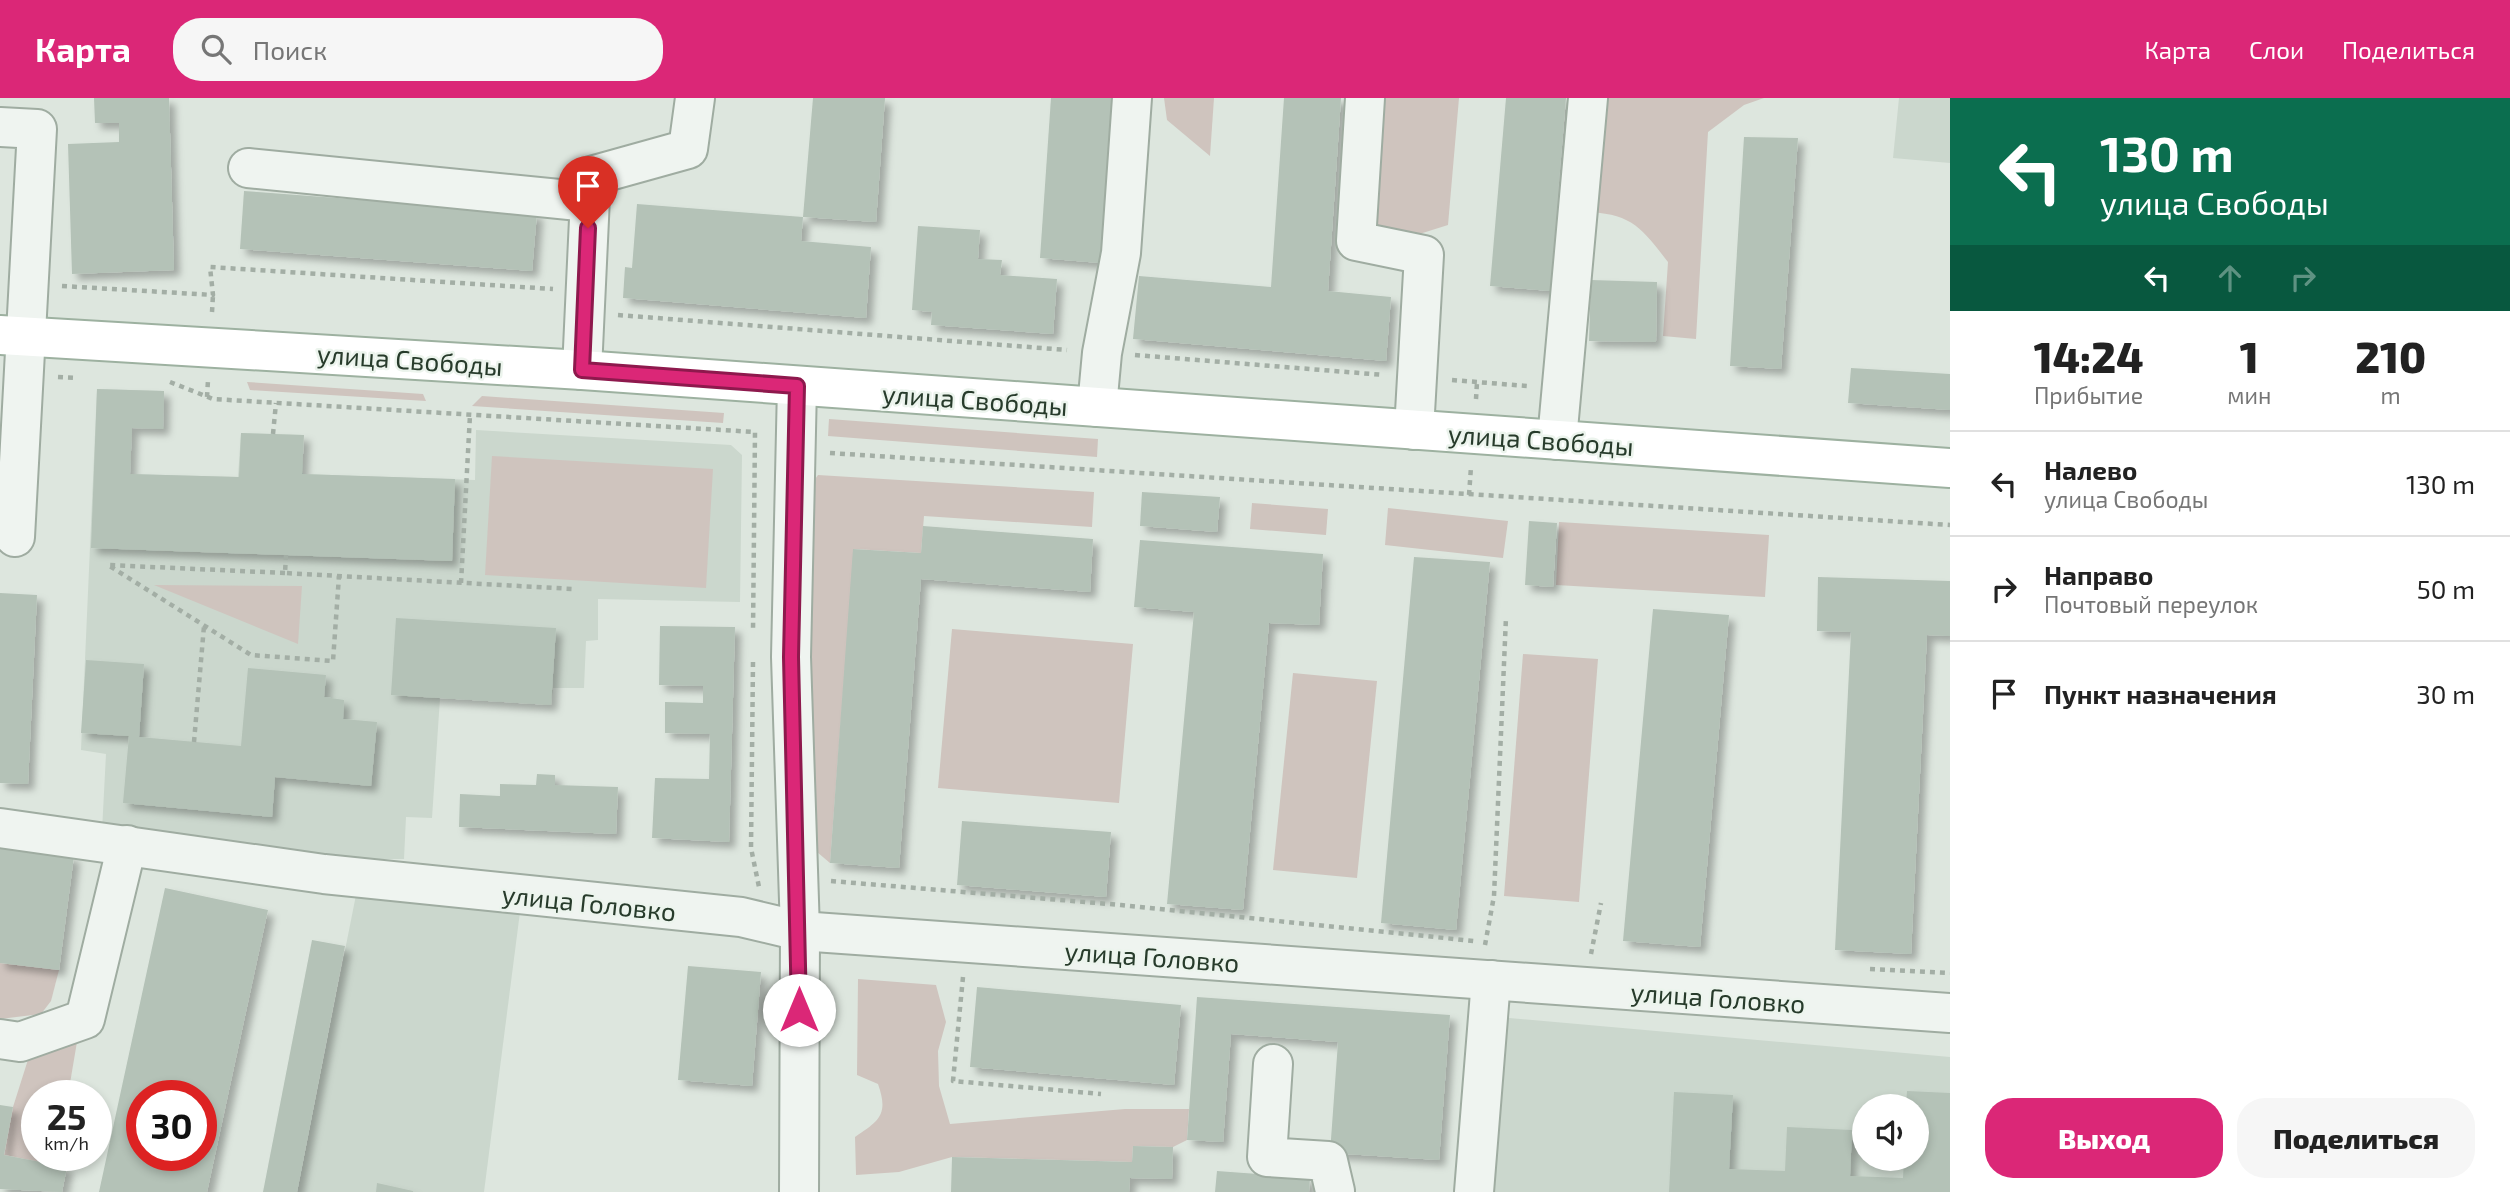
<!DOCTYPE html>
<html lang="ru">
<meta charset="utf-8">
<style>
body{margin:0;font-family:"Exo 2",sans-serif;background:#f6f6f6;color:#222;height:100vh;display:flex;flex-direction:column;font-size:26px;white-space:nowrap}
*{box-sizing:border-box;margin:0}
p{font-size:23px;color:#767676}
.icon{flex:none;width:38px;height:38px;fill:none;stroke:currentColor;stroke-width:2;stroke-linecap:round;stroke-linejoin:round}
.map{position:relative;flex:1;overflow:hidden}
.panel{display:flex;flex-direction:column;background:#fff;width:560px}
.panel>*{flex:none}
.banner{background:#0b6e4f;color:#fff;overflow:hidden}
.buttons{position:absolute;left:1852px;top:996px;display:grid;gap:14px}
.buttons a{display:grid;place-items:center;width:77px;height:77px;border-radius:50%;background:#fff;box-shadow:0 4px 10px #0003;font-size:35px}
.speed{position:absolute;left:21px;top:982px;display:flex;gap:14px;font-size:35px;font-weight:700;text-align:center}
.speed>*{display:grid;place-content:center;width:91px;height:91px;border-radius:50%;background:#fff;box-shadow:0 4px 10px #0003;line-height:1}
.speed small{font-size:18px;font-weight:400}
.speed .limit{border:10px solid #d22;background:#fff;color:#111}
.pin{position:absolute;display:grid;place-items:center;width:60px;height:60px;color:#fff;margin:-72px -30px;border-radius:50% 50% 50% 0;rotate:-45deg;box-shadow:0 0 7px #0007}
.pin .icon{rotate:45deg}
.me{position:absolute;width:77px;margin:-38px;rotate:0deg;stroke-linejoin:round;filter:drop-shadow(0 0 5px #0008)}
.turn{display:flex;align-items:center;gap:24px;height:147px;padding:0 35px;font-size:32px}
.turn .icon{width:91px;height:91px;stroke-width:2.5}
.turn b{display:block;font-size:49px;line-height:60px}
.lanes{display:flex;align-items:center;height:66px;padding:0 35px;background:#0003;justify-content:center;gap:35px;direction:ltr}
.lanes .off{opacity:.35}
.eta{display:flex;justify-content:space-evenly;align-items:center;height:119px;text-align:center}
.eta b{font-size:42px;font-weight:800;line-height:49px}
.cta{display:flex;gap:14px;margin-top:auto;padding:14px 35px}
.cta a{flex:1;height:80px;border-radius:28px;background:#db2777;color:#fff;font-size:28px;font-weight:800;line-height:80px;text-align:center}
.cta a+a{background:#f6f6f6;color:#222}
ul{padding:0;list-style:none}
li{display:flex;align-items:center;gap:21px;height:105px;padding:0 35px;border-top:2px solid #e0e0e0}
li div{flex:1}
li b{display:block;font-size:26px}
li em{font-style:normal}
header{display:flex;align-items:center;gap:42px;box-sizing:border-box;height:98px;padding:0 35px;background:#db2777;color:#fff}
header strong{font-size:33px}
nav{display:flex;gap:38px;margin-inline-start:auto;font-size:24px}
.search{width:490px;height:63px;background:#f6f6f6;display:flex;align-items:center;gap:18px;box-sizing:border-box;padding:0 24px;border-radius:28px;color:#767676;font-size:26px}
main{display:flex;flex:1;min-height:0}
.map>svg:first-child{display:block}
</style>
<header>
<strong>Карта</strong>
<div class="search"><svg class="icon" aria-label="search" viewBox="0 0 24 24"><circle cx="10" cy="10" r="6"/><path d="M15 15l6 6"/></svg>Поиск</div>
<nav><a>Карта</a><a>Слои</a><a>Поделиться</a></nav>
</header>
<main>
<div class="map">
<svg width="1950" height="1094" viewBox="0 0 1950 1094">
<defs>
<filter id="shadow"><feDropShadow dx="6" dy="6" stdDeviation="3.5" flood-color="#0004"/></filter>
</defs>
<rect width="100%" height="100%" fill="#dde6de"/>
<!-- built -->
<g fill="#cbd7cd" fill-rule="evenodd">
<path d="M 1899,0 L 1950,0 L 1950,65 L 1893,60 Z"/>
<path d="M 97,291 L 164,293 L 163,331 L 132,330 L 130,376 L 238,379 L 241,335 L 303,337 L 303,376 L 475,382 L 476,332 L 731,347 L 742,357 L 740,504 L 598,501 L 598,542 L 586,543 L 584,590 L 553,590 L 551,607 L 440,600 L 432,720 L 406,719 L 404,761 L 355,761 L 102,733 L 106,656 L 81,652 Z"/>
<path d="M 356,797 L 520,814 L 484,1094 L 297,1094 Z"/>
<path d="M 1498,919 L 1950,959 L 1950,1094 L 1483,1094 ZM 1864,1008 L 1916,1008 L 1916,1060 L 1864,1060 Z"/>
</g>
<!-- green -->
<g fill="#cfc4be">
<path d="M 1164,0 L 1214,0 L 1210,58 L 1167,22 Z"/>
<path d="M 1380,0 L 1459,0 L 1448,127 L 1413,138 L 1370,133 Z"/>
<path d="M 1587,0 L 1764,0 L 1744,7 L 1708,34 L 1696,241 L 1663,238 L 1668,164 C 1640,128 1631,115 1583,114 Z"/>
<path d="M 247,284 L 423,296 L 426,303 L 250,292 Z"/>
<path d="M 482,298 L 724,315 L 723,325 L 472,308 Z"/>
<path d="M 829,321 L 1098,341 L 1097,359 L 828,338 Z"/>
<path d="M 492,358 L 713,371 L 706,490 L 485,477 Z"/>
<path d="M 818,377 L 1094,394 L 1092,429 L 924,418 L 921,455 L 854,451 L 830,765 L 817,754 L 804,597 L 813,384 Z"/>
<path d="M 1252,405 L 1328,411 L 1326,437 L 1250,431 Z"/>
<path d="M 1388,410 L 1508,423 L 1503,460 L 1385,447 Z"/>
<path d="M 1559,424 L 1769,437 L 1765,499 L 1556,487 Z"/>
<path d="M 154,487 L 302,488 L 298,546 Z"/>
<path d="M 952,531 L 1133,546 L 1119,705 L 938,690 Z"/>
<path d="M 1523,556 L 1598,561 L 1579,804 L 1504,798 Z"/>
<path d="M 1293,575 L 1377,583 L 1357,780 L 1273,772 Z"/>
<path d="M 0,865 L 59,872 L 51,903 L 41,916 L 0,921 Z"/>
<path d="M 858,881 L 936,887 L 946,924 L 938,953 L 939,988 L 950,1026 L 1125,1011 L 1189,1011 L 1187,1042 L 1173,1049 L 1133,1048 L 1132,1064 L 952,1059 L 899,1074 L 856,1077 L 855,1039 C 879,1023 889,1017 878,986 L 857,977 Z"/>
<path d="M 78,938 L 68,997 L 37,998 L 37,1057 L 57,1057 L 55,1067 L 4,1057 L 13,1009 L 32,949 Z"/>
</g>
<!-- building -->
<g fill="#b4c2b7" fill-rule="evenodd" filter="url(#shadow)">
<path d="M 94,0 L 169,0 L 174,172 L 72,176 L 68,46 L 119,44 L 119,25 L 95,25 Z"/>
<path d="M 813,0 L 885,0 L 876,124 L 803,119 Z"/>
<path d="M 1051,0 L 1112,0 L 1100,165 L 1040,160 Z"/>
<path d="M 1284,0 L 1341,0 L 1328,193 L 1391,199 L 1386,263 L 1133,241 L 1139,178 L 1271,189 Z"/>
<path d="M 1506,0 L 1566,0 L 1550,193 L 1490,188 Z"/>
<path d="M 1744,39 L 1798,40 L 1781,271 L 1730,268 Z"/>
<path d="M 244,93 L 537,115 L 532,173 L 240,151 Z"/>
<path d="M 637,106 L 803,119 L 801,143 L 871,149 L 866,220 L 623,200 L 625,169 L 632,170 Z"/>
<path d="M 918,128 L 980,132 L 978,161 L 1002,162 L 1000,177 L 1057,181 L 1053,236 L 931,227 L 932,214 L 912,212 Z"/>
<path d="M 1591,182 L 1657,184 L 1656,244 L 1589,243 Z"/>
<path d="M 1851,270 L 1950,276 L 1950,312 L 1848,305 Z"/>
<path d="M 97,291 L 164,293 L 163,331 L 132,330 L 130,376 L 239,379 L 241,335 L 304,337 L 302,376 L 455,381 L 452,463 L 91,450 Z"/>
<path d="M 1142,394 L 1220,399 L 1217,434 L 1140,428 Z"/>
<path d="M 1529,423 L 1557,425 L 1553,489 L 1525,487 Z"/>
<path d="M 923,428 L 1093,441 L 1090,494 L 921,481 L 899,770 L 830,765 L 853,451 L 921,455 Z"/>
<path d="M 1140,442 L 1323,456 L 1319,527 L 1269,525 L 1243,812 L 1167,806 L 1194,514 L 1134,509 Z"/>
<path d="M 1414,459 L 1490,464 L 1456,832 L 1381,825 Z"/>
<path d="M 1818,479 L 1950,483 L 1950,538 L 1927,537 L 1911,856 L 1835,852 L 1851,534 L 1817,533 Z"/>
<path d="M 0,495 L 37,497 L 28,686 L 0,685 Z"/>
<path d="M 1653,511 L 1729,517 L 1700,849 L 1623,843 Z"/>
<path d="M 396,520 L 556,530 L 551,607 L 391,597 Z"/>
<path d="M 660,528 L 735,529 L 729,744 L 652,740 L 655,680 L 709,681 L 710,636 L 665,635 L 665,604 L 703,605 L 703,588 L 659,587 Z"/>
<path d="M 86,562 L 144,566 L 139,639 L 241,648 L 248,570 L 326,577 L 324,599 L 344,602 L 343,621 L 377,624 L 371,688 L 275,679 L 272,719 L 123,705 L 129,638 L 81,635 Z"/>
<path d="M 537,676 L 555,677 L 555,687 L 618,689 L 616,736 L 459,729 L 460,696 L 500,698 L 500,686 L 536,687 Z"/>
<path d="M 962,723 L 1111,734 L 1106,799 L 957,787 Z"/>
<path d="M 0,748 L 74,758 L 59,872 L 0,865 Z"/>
<path d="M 165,790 L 268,812 L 207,1094 L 99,1094 ZM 142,998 L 201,998 L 201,1057 L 142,1057 Z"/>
<path d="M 312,842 L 345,848 L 297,1094 L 263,1094 Z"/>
<path d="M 688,868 L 761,874 L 752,988 L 678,982 Z"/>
<path d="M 977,889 L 1181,907 L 1174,987 L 970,969 Z"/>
<path d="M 1197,899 L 1450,917 L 1439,1062 L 1330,1055 L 1338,944 L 1231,936 L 1223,1044 L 1187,1042 Z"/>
<path d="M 1907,993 L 1950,995 L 1950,1094 L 1669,1094 L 1674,994 L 1733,997 L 1729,1071 L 1785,1073 L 1787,1029 L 1852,1032 L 1850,1078 L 1903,1080 L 1904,1060 L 1916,1060 L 1916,1008 L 1906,1008 Z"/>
<path d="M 0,1007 L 13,1009 L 4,1057 L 67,1069 L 62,1094 L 0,1091 Z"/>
<path d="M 1133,1048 L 1173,1049 L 1172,1081 L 1130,1080 L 1129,1094 L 951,1094 L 952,1059 L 1132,1064 Z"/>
<path d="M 1217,1073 L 1310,1080 L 1309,1094 L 1215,1094 Z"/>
<path d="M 377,1085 L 413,1093 L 413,1094 L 376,1094 Z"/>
</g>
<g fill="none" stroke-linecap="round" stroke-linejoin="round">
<defs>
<g id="minor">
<path d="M 1365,0 L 1356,143 L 1424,157 L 1414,332"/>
<path d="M 0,29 L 37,31 L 15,439"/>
<path d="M 248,70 L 589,104"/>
<path d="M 582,272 L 591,78 L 688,51 L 695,0"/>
<path d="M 797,288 L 791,559 L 800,833 L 799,1094"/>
<path d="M 1097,309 L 1102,255 L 1121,155 L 1132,0"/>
<path d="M 1557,342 L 1588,0"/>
<path d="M 0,730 L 324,776 L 741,819 L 800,833 L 1950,915"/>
<path d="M 0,941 L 20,944 L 85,921 L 127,747"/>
<path d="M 1273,966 L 1267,1059 L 1328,1063 L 1335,1093"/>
<path d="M 1474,1094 L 1491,882"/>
</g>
<path id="major" d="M 0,237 L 582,272 L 1950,370"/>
</defs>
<!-- minor casing -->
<use href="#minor" stroke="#9faca1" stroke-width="42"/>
<!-- major casing -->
<use href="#major" stroke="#9db1a0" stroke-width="42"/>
<!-- path -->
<g stroke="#a3aea5" stroke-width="4.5" stroke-dasharray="5 5" stroke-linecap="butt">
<path d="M 62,188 L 213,197 L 210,169 L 553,191"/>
<path d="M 212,214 L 213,197"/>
<path d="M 618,217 L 1067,252"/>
<path d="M 1135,257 L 1384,277"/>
<path d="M 58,279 L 77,280"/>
<path d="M 1452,282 L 1527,288"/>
<path d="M 170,284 L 213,301 L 755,334 L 753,534"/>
<path d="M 207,299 L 208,282"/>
<path d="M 1476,301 L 1477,284"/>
<path d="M 273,336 L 276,305"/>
<path d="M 830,355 L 1950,427"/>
<path d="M 1469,397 L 1471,369"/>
<path d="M 286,457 L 285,475 L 573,491"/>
<path d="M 285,475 L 108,467 L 251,557 L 333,563 L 339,478"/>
<path d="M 461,485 L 470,317"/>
<path d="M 753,564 L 751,750 L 759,789"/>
<path d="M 194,644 L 204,528"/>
<path d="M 831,783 L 1121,807 L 1474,843"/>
<path d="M 1485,847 L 1494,798 L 1506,519"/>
<path d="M 1591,856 L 1601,805"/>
<path d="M 1870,871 L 1950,875"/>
<path d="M 963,879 L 953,983 L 1101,996"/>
</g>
<!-- minor -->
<use href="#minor" stroke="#eff4f0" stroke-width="38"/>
<!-- major -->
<use href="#major" stroke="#fff" stroke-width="38"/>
</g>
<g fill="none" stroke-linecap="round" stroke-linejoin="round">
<defs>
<path id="route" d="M 588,130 L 582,272 L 797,288 L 791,559 L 799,912"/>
</defs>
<!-- route casing -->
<use href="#route" stroke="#8e194d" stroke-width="18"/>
<!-- route -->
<use href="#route" stroke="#db2777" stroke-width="12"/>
</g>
<g text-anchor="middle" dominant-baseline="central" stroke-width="5" stroke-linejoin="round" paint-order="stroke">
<!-- street labels -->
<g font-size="26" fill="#273b2b" stroke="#ecf4ed">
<text transform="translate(410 261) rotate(4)">улица Свободы</text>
<text transform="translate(975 301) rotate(4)">улица Свободы</text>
<text transform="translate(1541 341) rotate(4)">улица Свободы</text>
<text transform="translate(589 804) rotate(6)">улица Головко</text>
<text transform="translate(1152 858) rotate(4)">улица Головко</text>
<text transform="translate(1718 899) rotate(4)">улица Головко</text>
</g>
</g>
</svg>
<div class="buttons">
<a><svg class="icon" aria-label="sound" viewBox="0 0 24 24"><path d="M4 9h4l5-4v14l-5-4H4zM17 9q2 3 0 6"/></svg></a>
</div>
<div class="speed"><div>25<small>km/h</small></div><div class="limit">30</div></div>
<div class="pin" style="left:588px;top:130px;background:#d93025"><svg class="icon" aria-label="arrive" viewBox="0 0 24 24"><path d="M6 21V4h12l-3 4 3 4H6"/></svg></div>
<svg class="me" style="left:799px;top:912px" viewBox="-20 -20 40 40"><circle r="19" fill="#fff"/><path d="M0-13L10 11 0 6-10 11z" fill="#db2777"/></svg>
</div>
<section class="panel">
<div class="banner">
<div class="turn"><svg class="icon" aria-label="left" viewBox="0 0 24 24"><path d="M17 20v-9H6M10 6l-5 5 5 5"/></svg><div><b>130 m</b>улица Свободы</div></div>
<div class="lanes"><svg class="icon" aria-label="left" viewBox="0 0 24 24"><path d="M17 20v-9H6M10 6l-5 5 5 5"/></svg><svg class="icon off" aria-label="ahead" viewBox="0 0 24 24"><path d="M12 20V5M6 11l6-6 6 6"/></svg><svg class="icon off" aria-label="right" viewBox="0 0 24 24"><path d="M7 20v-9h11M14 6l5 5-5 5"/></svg></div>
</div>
<div class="eta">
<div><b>14:24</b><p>Прибытие</p></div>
<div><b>1</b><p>мин</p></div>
<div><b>210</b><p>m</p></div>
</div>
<ul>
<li><svg class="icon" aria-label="left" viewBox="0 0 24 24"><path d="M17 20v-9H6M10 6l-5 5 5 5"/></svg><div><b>Налево</b><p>улица Свободы</p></div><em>130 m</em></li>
<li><svg class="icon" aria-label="right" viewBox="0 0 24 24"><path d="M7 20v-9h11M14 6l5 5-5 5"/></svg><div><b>Направо</b><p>Почтовый переулок</p></div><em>50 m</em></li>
<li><svg class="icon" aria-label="arrive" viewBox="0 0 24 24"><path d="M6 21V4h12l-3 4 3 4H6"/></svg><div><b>Пункт назначения</b></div><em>30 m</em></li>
</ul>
<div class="cta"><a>Выход</a><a>Поделиться</a></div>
</section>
</main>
